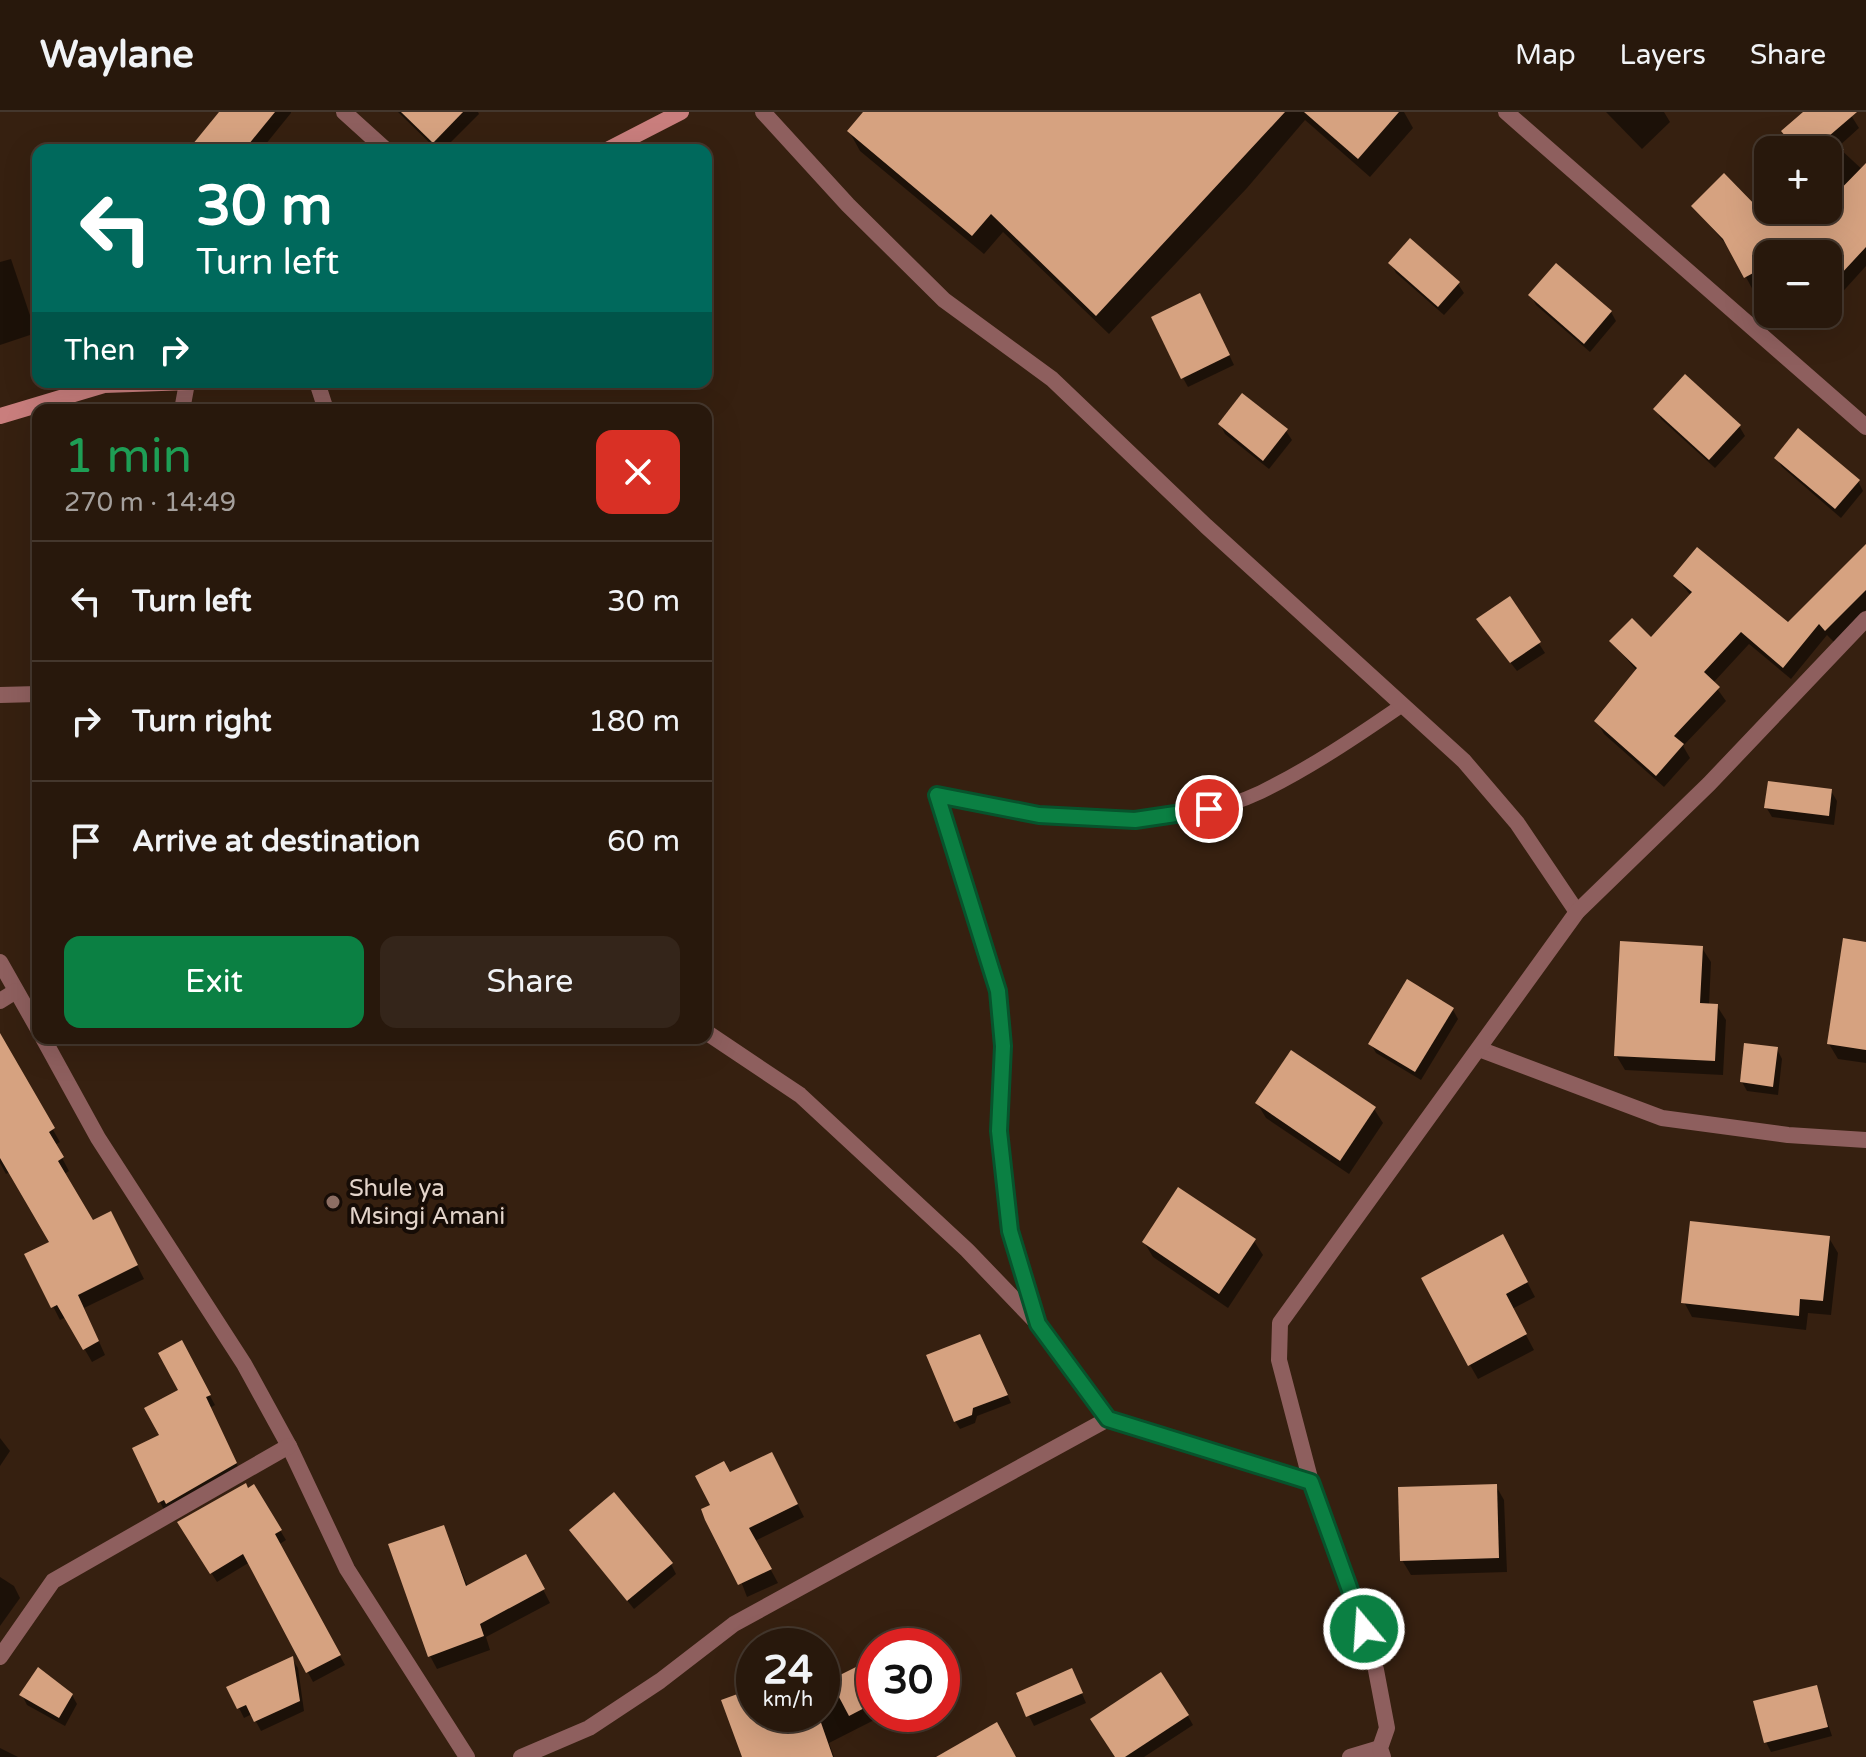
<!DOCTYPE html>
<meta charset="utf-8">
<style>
body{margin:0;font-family:"Varela Round",sans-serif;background:#34251a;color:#f1f3f6;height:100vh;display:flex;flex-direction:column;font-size:30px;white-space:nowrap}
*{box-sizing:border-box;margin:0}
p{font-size:26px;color:#a5a09d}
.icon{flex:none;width:44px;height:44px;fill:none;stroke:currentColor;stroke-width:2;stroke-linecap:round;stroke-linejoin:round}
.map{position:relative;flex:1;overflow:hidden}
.details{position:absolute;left:32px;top:292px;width:680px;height:640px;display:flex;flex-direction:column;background:#28180c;border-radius:16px;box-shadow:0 8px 32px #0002,0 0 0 2px #44372d}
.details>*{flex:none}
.hud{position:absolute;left:32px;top:32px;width:680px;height:244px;border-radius:16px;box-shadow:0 8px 32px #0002,0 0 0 2px #44372d;background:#00695c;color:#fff;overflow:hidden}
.buttons{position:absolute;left:1754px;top:24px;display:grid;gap:16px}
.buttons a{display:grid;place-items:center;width:88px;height:88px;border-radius:16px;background:#28180c;box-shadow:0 8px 32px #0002,0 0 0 2px #44372d;font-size:40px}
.speed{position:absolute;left:736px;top:1516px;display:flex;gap:16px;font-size:40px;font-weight:700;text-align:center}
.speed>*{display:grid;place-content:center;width:104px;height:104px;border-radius:50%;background:#28180c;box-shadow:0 8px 32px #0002,0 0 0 2px #44372d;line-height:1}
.speed small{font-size:20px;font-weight:400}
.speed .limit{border:12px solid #d22;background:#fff;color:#111}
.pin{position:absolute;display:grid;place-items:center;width:68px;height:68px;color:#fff;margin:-34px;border:4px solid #fff;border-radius:50%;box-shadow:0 2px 8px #0007}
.me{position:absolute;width:88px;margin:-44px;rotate:342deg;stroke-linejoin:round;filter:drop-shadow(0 0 6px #0008)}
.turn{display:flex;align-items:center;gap:28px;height:168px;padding:0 32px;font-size:36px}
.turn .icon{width:104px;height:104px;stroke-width:2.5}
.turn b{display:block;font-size:56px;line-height:68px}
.then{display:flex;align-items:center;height:76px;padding:0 32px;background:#0003;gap:16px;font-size:30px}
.round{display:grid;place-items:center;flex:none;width:84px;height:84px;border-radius:16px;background:#34251a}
.headline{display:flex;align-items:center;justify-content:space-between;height:136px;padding:0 32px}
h1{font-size:48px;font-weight:600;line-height:60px;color:#1e9e55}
.button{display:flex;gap:16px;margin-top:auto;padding:16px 32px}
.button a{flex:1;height:92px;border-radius:16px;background:#0b8043;color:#fff;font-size:32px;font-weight:600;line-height:92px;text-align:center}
.button a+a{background:#34251a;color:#f1f3f6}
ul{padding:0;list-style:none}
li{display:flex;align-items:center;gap:24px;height:120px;padding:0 32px;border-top:2px solid #44372d}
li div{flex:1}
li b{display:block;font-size:30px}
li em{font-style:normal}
header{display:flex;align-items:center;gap:48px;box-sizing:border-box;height:112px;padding:0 40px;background:#28180c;border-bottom:2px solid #44372d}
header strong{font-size:38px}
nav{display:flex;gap:44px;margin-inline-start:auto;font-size:28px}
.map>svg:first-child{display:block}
</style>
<header>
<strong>Waylane</strong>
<nav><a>Map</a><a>Layers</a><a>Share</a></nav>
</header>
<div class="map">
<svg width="1866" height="1645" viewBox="0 0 1866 1645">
<rect width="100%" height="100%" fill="#362010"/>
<!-- shadow -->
<g fill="#0007">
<path d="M 222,0 L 291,0 L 291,1 L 261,38 L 191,38 Z"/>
<path d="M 398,0 L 478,0 L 479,2 L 443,38 L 437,38 Z"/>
<path d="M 865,0 L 1404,0 L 1413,16 L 1370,65 L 1305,8 L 1247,76 L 1109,222 L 1003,120 L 984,142 L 860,39 L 849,19 Z"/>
<path d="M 1606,0 L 1664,0 L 1670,10 L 1642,37 Z"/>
<path d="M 1806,0 L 1849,0 L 1859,16 L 1838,35 L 1866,61 L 1866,154 L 1837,186 L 1828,178 L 1828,142 L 1768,142 L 1768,170 L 1753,178 L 1731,138 L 1693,94 L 1765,106 L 1772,98 L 1828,98 L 1828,38 L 1795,38 L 1783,20 Z"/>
<path d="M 11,147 L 36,221 L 0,233 L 0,150 Z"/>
<path d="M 1391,151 L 1458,172 L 1464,181 L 1444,203 L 1396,161 Z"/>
<path d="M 1531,183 L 1611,200 L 1616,209 L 1590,240 L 1536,193 Z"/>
<path d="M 1205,193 L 1234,253 L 1188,275 L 1183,266 Z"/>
<path d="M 1656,297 L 1739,314 L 1745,324 L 1715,356 L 1661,307 Z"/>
<path d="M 1220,312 L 1286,319 L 1292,328 L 1269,357 L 1225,322 Z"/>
<path d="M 1776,346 L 1858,369 L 1863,379 L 1841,406 L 1782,355 Z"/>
<path d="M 1866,452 L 1866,498 L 1834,530 L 1827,523 L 1791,567 L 1749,532 L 1713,571 L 1726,589 L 1683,634 L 1690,646 L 1664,675 L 1604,622 L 1597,609 L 1637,559 L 1612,530 L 1651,528 L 1691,484 L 1676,465 L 1788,513 Z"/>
<path d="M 1510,487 L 1545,541 L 1517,559 L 1484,517 Z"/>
<path d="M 1831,679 L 1837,689 L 1834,713 L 1772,705 L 1766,695 Z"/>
<path d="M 1866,832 L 1866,951 L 1838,947 L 1829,932 Z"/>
<path d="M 1702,836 L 1711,850 L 1709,893 L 1717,894 L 1726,908 L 1723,963 L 1625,958 L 1616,943 Z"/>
<path d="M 1453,898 L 1458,907 L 1421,968 L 1376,941 L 1371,932 Z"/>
<path d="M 1,928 L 60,1030 L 55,1033 L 69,1059 L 63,1063 L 92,1111 L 118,1115 L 144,1167 L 84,1196 L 105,1243 L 92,1250 L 66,1205 L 60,1208 L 27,1143 L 52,1130 L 10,1060 L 6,1062 L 0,1051 Z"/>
<path d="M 1777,937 L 1782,947 L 1778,983 L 1747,979 L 1742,970 Z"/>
<path d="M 1257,991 L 1374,997 L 1383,1011 L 1349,1062 L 1266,1006 Z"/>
<path d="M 1829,1126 L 1838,1141 L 1831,1203 L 1808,1201 L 1806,1218 L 1692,1205 L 1684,1190 Z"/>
<path d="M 1254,1129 L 1263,1143 L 1228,1196 L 1153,1145 L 1144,1130 Z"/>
<path d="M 1511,1139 L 1535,1185 L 1512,1197 L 1534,1238 L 1478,1267 L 1470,1253 Z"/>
<path d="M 181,1231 L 215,1293 L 210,1296 L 241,1361 L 165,1400 L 134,1337 L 162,1324 L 181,1279 Z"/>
<path d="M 984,1233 L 1011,1291 L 977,1304 L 975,1311 L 960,1317 L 955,1309 Z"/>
<path d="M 0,1326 L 10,1339 L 0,1354 Z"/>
<path d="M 779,1355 L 804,1405 L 755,1429 L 778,1471 L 747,1485 L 712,1394 L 730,1363 Z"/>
<path d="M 1496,1374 L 1504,1388 L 1507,1460 L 1411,1463 L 1402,1448 Z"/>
<path d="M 254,1375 L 286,1428 L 278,1433 L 345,1553 L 313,1570 L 250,1450 L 217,1470 L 180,1411 Z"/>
<path d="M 443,1415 L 468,1475 L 533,1458 L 550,1491 L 486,1525 L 490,1538 L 437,1557 L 430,1544 Z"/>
<path d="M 571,1418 L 671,1452 L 676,1462 L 634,1497 Z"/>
<path d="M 0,1465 L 14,1474 L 20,1486 L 0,1514 Z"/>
<path d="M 292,1547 L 298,1556 L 304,1599 L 261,1619 L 252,1602 L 244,1606 L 229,1576 Z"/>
<path d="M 874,1549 L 874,1602 L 886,1602 L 829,1631 L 834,1645 L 745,1645 L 754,1578 L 754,1602 L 822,1602 L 822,1574 Z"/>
<path d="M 1076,1568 L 1086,1591 L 1034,1614 L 1018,1582 Z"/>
<path d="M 1816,1576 L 1832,1624 L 1771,1640 L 1766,1630 Z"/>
<path d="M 22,1583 L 72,1583 L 77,1592 L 65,1614 L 27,1593 Z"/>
<path d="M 1188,1604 L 1193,1613 L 1144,1645 L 1116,1645 Z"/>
<path d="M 0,1636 L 18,1645 L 0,1645 Z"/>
</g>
<!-- building -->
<g fill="#d6a280">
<path d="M 219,0 L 275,0 L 244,38 L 188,38 Z"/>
<path d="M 401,0 L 463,0 L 433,31 Z"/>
<path d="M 863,0 L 1285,0 L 1096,204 L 991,102 L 972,124 L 847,19 Z"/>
<path d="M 1304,0 L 1399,0 L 1358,47 Z"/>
<path d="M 1803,0 L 1857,0 L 1829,24 L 1844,38 L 1797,38 L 1781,19 Z"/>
<path d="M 1866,51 L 1866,135 L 1828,176 L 1828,142 L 1768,142 L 1768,153 L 1744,166 L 1723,127 L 1691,94 L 1724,61 L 1760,98 L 1828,98 L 1828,90 Z"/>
<path d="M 1410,126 L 1460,170 L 1438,195 L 1388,151 Z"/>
<path d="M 1556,151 L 1612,199 L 1584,232 L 1528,183 Z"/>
<path d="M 1200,181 L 1230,243 L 1181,267 L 1151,205 Z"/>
<path d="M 1685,262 L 1741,313 L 1709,348 L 1653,297 Z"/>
<path d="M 1242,281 L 1288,317 L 1263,349 L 1218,312 Z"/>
<path d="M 1798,316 L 1860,368 L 1835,397 L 1774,346 Z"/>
<path d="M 1866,432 L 1866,478 L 1825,519 L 1819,512 L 1783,556 L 1741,520 L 1704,560 L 1720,575 L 1674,624 L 1684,632 L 1656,664 L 1594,609 L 1637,556 L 1609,529 L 1632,506 L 1651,525 L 1692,480 L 1673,464 L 1697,435 L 1788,510 Z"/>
<path d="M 1510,484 L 1541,530 L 1510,551 L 1476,507 Z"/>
<path d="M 1768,669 L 1832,677 L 1829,704 L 1764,696 Z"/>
<path d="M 1843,826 L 1866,830 L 1866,938 L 1827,932 Z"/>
<path d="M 1620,829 L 1703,834 L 1700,891 L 1718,892 L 1715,949 L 1614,944 Z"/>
<path d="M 1407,867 L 1454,896 L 1415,960 L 1368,932 Z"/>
<path d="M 0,921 L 55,1016 L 49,1020 L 64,1045 L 58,1049 L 93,1108 L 111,1099 L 138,1153 L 78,1183 L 99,1229 L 83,1238 L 57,1193 L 51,1196 L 24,1142 L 49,1130 L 0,1046 Z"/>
<path d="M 1744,931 L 1778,935 L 1773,975 L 1740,970 Z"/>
<path d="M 1291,938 L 1376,995 L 1340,1049 L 1255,991 Z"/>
<path d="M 1178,1075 L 1256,1127 L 1219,1182 L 1142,1130 Z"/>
<path d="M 1690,1109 L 1830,1124 L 1823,1189 L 1800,1187 L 1799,1204 L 1681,1191 Z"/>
<path d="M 1503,1122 L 1528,1170 L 1506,1182 L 1527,1222 L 1468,1254 L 1421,1166 Z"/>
<path d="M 980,1222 L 1008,1283 L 973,1296 L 972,1303 L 954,1310 L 926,1243 Z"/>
<path d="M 182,1228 L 211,1283 L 206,1285 L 237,1351 L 166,1392 L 164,1388 L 158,1391 L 132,1336 L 159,1323 L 144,1296 L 178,1278 L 158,1241 Z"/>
<path d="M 772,1340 L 798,1392 L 749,1416 L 772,1457 L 738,1473 L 705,1408 L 701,1397 L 710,1393 L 695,1364 L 724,1349 L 730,1360 Z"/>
<path d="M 246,1371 L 248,1376 L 254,1372 L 282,1418 L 275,1422 L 341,1543 L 306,1561 L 243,1442 L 210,1462 L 177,1410 Z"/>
<path d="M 1497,1372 L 1499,1446 L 1400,1449 L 1398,1375 Z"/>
<path d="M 614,1380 L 673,1451 L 627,1489 L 569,1418 Z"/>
<path d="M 444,1413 L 466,1474 L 526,1442 L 545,1477 L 480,1512 L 484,1524 L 428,1545 L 388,1432 Z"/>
<path d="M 293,1544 L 300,1589 L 254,1610 L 246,1593 L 237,1597 L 226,1575 Z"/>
<path d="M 874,1546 L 874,1591 L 849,1604 L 830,1568 Z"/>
<path d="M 38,1555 L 73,1582 L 59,1606 L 19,1583 Z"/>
<path d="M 1072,1556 L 1083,1581 L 1026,1605 L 1016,1581 Z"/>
<path d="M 1161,1560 L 1189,1603 L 1125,1645 L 1115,1645 L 1090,1607 Z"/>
<path d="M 1817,1573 L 1828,1615 L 1764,1631 L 1753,1589 Z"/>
<path d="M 754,1576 L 754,1602 L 818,1602 L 833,1645 L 742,1645 L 721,1588 Z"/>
<path d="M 997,1610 L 1016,1645 L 936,1645 Z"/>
</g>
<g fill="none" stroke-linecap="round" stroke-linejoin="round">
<!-- lane -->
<path stroke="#8e5f5e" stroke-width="14" d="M 937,683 C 1039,703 1162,727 1261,680 C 1310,656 1356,625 1401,594"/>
<!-- street -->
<g stroke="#8e5f5e" stroke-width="16">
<path d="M 344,0 L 386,38"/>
<path d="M 763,0 L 848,93 L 944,188 L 1052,267 L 1206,414 L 1464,649 L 1517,711 L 1577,800"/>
<path d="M 1506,0 L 1866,315"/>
<path d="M 317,270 L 326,298"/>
<path d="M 182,298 L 187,271"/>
<path d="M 0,583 L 38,582"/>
<path d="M 937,683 L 998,879 L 1003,934 L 999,1019 L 1010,1119 L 1036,1207"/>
<path d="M 0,850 L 38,917"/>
<path d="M 0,889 L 16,879"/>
<path d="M 706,920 L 800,983 L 967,1138 L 1038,1212 L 1108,1307"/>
<path d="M 43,926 L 98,1026 L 244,1252 L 289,1334 L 347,1457 L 467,1645"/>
<path d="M 1479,937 L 1662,1006 L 1788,1023 L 1866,1028"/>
<path d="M 0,1545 L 53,1469 L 289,1334"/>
<path d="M 521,1645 L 589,1616 L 660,1569 L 734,1512 L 1108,1307 L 1311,1370"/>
<path d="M 1350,1645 L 1380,1636"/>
<path d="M 1383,1645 L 1380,1636 L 1387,1616 L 1376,1558 L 1358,1496 L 1311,1370 L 1279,1248 L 1280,1211 L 1577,800 L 1709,672 L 1866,507"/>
</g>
<!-- secondary -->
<g stroke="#c97e7d" stroke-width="16">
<path d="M 607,38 L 681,0"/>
<path d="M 0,304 L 104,273 L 190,270"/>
</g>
</g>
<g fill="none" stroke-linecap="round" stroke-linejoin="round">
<defs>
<path id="route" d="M 1209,697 L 1135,708 L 1039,703 L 937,683 L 998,879 L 1003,934 L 999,1019 L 1010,1119 L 1038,1212 L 1108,1307 L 1311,1370 L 1364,1517"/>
</defs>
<!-- route casing -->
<use href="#route" stroke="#07532c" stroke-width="20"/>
<!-- route -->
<use href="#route" stroke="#0b8043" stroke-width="14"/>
</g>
<!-- markers -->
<circle fill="#8d6e63" stroke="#160c06" stroke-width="3" cx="333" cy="1090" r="8"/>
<g text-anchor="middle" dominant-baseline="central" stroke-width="8" stroke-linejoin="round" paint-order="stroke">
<!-- poi labels -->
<g font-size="24" fill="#e3d4ca" stroke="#160c06" text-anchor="start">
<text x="349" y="1076">Shule ya<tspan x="349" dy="28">Msingi Amani</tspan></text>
</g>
</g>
</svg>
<div class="buttons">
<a>+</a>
<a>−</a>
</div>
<div class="speed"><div>24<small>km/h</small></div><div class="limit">30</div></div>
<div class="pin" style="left:1209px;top:697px;background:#d93025"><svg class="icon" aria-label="arrive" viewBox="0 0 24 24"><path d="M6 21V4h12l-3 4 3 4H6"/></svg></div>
<svg class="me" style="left:1364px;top:1517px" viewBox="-20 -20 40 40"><circle r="17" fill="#0b8043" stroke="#fff" stroke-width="3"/><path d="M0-11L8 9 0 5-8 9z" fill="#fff"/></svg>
<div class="hud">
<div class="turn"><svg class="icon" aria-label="left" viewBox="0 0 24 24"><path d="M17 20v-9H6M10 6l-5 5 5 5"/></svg><div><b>30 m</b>Turn left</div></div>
<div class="then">Then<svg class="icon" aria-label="right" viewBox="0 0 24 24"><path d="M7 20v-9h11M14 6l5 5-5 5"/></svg></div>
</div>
<section class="details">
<div class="headline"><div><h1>1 min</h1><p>270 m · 14:49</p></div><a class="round" style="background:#d93025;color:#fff"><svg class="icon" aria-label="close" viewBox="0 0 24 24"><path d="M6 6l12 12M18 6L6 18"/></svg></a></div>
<ul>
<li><svg class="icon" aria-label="left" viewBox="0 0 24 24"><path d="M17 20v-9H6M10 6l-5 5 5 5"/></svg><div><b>Turn left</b></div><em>30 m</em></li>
<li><svg class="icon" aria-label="right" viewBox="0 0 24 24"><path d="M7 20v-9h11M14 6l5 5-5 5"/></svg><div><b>Turn right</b></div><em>180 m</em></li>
<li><svg class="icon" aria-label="arrive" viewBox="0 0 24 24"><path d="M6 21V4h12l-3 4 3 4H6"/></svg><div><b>Arrive at destination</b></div><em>60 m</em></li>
</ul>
<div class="button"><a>Exit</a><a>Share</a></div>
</section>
</div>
